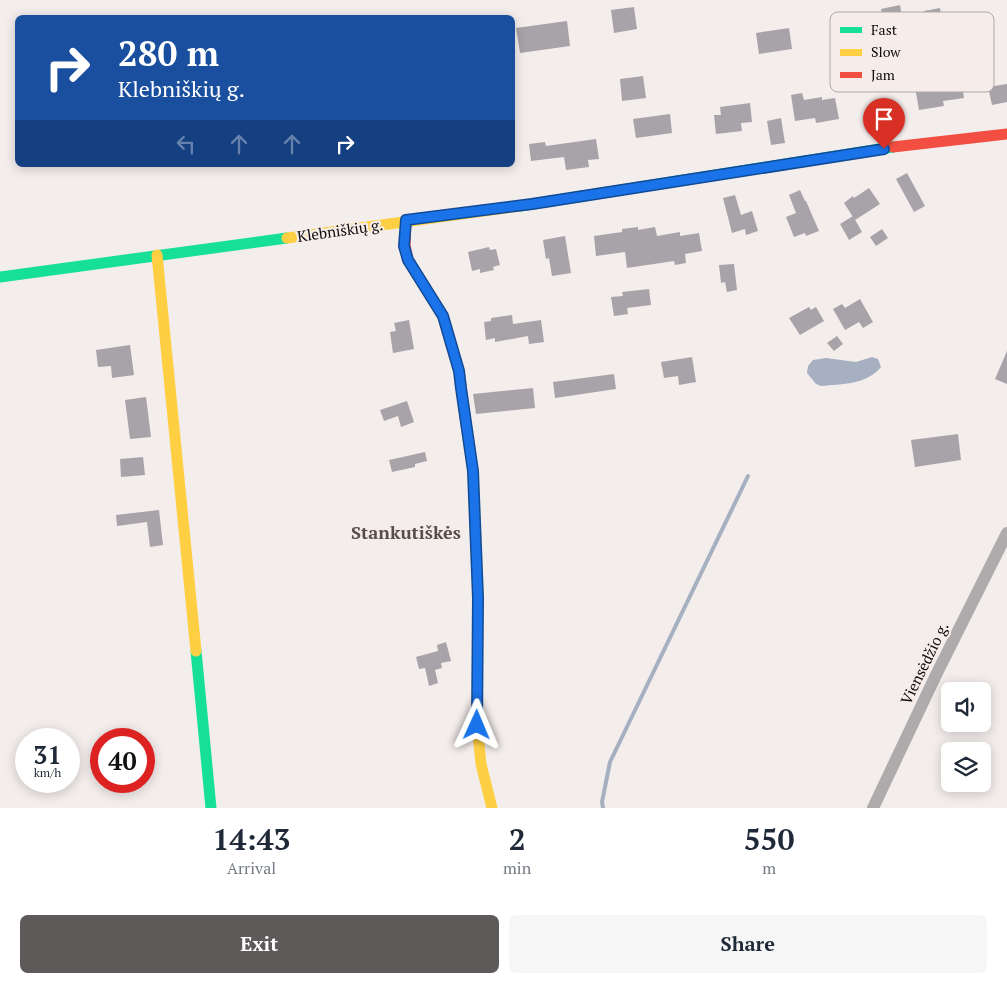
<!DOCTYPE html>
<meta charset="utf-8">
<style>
body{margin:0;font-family:"PT Serif",serif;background:#f6f6f7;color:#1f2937;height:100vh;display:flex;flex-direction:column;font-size:19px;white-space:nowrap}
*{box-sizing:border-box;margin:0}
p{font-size:16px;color:#747a83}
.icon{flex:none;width:28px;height:28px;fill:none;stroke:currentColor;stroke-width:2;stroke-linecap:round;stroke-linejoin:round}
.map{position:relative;height:808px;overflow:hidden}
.side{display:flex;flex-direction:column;background:#fff;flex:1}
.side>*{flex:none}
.guide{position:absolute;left:15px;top:15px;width:500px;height:152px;border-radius:8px;box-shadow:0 2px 12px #0003;background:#1a4fa0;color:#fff;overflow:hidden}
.fabs{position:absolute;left:941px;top:682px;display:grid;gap:10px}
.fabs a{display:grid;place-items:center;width:50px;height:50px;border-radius:8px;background:#fff;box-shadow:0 2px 12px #0003;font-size:25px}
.speed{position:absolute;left:15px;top:728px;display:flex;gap:10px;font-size:25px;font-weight:700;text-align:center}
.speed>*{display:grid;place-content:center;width:65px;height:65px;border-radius:50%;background:#fff;box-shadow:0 2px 12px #0003;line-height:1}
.speed small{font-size:12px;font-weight:400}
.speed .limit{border:8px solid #d22;background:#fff;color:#111}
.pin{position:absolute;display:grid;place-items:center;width:42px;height:42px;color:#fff;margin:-51px -21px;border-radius:50% 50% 50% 0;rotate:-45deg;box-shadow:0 0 5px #0007}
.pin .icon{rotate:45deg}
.me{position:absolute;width:55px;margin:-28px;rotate:1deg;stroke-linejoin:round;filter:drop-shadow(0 0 4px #0008)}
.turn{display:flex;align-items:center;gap:18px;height:105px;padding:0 20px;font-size:22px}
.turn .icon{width:65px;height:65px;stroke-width:2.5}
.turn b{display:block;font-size:35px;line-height:42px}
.lanes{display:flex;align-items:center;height:48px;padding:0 20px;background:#0003;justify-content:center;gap:25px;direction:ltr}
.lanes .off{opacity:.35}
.eta{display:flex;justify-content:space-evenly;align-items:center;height:85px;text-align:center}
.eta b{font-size:30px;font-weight:700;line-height:35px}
.primary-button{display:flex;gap:10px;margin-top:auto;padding:10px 20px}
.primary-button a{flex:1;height:58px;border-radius:8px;background:#5e5a59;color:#fff;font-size:20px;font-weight:700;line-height:58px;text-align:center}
.primary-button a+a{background:#f6f6f7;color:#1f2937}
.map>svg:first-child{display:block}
</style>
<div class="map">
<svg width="1007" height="808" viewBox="0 0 1007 808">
<rect width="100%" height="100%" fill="#f3edec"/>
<!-- water -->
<path fill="#a6b0c1" d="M 872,357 L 878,359 L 881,367 C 866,385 842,384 821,386 L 816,384 L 807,373 L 808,366 L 813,360 L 826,358 L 856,362 Z"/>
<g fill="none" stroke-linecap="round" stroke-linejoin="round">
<!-- stream -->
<path stroke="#a6b0c1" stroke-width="4" d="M 603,808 L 602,802 L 610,762 L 748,476"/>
</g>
<!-- building -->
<g fill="#a8a3a8">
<path d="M 900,5 L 908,52 L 889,55 L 886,42 L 873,44 L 869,24 L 883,21 L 881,9 Z"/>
<path d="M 634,7 L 637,29 L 614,33 L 611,10 Z"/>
<path d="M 940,8 L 944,35 L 928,37 L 924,11 Z"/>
<path d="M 567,21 L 570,46 L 520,53 L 516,28 Z"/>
<path d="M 789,28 L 792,49 L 759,54 L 756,33 Z"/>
<path d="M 643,76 L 646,98 L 622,101 L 620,79 Z"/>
<path d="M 940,77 L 941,87 L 962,83 L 964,98 L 943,101 L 944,106 L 919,110 L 914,81 Z"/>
<path d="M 1007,84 L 1007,102 L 992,105 L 988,87 Z"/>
<path d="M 802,93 L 804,100 L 822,97 L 822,100 L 835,98 L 839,119 L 816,123 L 815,118 L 795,121 L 791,95 Z"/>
<path d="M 750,103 L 752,122 L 741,123 L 742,131 L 716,134 L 714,115 L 721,115 L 720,107 Z"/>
<path d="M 670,114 L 672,133 L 636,138 L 633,119 Z"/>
<path d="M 781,118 L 785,143 L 771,145 L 767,121 Z"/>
<path d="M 596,139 L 599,159 L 588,160 L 589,167 L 566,170 L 564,157 L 531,161 L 529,144 L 545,142 L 546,146 Z"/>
<path d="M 907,173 L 925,206 L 914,212 L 896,179 Z"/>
<path d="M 869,188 L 880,204 L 855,220 L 844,203 L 853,196 L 854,198 Z"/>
<path d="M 800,190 L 805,201 L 806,201 L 819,231 L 806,236 L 805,233 L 794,237 L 786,217 L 796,213 L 789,195 Z"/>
<path d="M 735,195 L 741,215 L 752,211 L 758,231 L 746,235 L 745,229 L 732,233 L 723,198 Z"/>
<path d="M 853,216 L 862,232 L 849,240 L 840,224 Z"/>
<path d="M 638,227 L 638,230 L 655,227 L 657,236 L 680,232 L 680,236 L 699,233 L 702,251 L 685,254 L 686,263 L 675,265 L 674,261 L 627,268 L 625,252 L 596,256 L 594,236 L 622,232 L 622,229 Z"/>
<path d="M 882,229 L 888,238 L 876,246 L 870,237 Z"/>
<path d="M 565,236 L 571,273 L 552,276 L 549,258 L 546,259 L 543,240 Z"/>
<path d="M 489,247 L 490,250 L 496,249 L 500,265 L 493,267 L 494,270 L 480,273 L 480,269 L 472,271 L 468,252 Z"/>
<path d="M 734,264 L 737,290 L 727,292 L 725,282 L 721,283 L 719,265 Z"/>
<path d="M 649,289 L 651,305 L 627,308 L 628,314 L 614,316 L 611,297 L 623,296 L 622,292 Z"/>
<path d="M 860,299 L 873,322 L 863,328 L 859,322 L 845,330 L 833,309 L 842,304 L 845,308 Z"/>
<path d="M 809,307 L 811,310 L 816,307 L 824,321 L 800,335 L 789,318 Z"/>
<path d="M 512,315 L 513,324 L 541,320 L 544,342 L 529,344 L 528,336 L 495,342 L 495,338 L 486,340 L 484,322 L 491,321 L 491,318 Z"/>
<path d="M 409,320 L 414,349 L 393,353 L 390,332 L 396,331 L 394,323 Z"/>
<path d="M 837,336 L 843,344 L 834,351 L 827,343 Z"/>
<path d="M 130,345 L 134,375 L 112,378 L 111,366 L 98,367 L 96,350 Z"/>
<path d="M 1007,351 L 1007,384 L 995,379 Z"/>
<path d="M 692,357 L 696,382 L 679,385 L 678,376 L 664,378 L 661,362 Z"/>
<path d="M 614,374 L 616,389 L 555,398 L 553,382 Z"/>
<path d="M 533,388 L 535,408 L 476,414 L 473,394 Z"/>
<path d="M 146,397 L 151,437 L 130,439 L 125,400 Z"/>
<path d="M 407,401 L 414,422 L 401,427 L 398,416 L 384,421 L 380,410 Z"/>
<path d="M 958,434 L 961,460 L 915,467 L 911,440 Z"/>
<path d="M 425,452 L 427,461 L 415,464 L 415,467 L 392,472 L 389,460 Z"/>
<path d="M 143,457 L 145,475 L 121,477 L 120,459 Z"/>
<path d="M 159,510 L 163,545 L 150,547 L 147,522 L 117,526 L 116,515 Z"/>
<path d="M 446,642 L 451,661 L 441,663 L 442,668 L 435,670 L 438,683 L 429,686 L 425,668 L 419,669 L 416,657 L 438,651 L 437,645 Z"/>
</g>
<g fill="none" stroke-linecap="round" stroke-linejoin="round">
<!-- street -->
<path stroke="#adabab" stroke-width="12" d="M 873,808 L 936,675 L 1007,533"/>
<!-- fast -->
<g stroke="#16e098" stroke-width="11">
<path d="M 520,206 L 893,147"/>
<path d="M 0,277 L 287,238"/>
<path d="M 196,651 L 211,808"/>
</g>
<!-- slow -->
<g stroke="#ffcf43" stroke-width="11">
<path d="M 287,238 L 520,206"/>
<path d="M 157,255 L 196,651"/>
<path d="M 465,417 L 473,471 L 478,598 L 477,725 L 481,764 L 492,808"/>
</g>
<!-- jam -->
<g stroke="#f24e42" stroke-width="11">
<path d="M 893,147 L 1007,134"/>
<path d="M 406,221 L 405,245 L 408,260 L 443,316 L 459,371 L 465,417"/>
</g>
</g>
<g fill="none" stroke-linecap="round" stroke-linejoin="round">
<defs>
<path id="route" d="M 477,725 L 478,598 L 473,471 L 461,388 L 459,371 L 443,316 L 408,260 L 404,246 L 406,220 L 532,204 L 884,149"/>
</defs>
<!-- route casing -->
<use href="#route" stroke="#114b97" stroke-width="12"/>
<!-- route -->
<use href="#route" stroke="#1a73e8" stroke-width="9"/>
</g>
<g text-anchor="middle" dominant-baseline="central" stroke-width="4.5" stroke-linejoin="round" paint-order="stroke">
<!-- street labels -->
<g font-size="15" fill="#0e0b0a" stroke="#f6ece9">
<text transform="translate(340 230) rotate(-8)">Klebniškių g.</text>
<text transform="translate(924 663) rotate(-64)">Viensėdžio g.</text>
</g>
<!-- quarter labels -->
<g font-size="18" font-weight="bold" fill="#554e4b" stroke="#f6ece9">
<text x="406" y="532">Stankutiškės</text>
</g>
</g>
<!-- legend -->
<rect x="830" y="12" width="164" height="80" rx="8" fill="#f6ece9" stroke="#b0a8a6" stroke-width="1"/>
<rect x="840" y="27" width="22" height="6" fill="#16e098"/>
<rect x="840" y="49" width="22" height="7" fill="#ffcf43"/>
<rect x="840" y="72" width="22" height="6" fill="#f24e42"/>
<g font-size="14" fill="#0e0b0a">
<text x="871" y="35">Fast</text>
<text x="871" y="57">Slow</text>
<text x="871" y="80">Jam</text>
</g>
</svg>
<div class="fabs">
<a><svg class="icon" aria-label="sound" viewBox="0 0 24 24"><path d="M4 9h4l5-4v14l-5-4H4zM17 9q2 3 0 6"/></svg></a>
<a><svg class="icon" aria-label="layers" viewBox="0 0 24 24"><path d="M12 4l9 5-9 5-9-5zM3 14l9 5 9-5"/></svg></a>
</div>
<div class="speed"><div>31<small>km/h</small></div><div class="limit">40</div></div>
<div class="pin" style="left:884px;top:149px;background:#d93025"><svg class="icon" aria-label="arrive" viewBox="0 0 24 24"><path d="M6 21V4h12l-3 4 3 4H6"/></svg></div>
<svg class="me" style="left:477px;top:725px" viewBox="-20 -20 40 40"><path d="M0-17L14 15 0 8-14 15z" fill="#1a73e8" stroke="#fff" stroke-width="4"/></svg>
<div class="guide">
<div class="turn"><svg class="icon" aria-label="right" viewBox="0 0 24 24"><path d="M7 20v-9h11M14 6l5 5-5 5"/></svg><div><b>280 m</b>Klebniškių g.</div></div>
<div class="lanes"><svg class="icon off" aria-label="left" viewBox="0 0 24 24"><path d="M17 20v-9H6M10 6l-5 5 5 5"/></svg><svg class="icon off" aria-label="ahead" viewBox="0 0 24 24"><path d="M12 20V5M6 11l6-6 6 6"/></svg><svg class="icon off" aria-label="ahead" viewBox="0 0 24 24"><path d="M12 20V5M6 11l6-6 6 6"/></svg><svg class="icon" aria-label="right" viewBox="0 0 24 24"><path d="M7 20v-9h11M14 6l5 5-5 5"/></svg></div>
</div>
</div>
<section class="side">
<div class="eta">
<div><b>14:43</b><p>Arrival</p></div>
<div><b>2</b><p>min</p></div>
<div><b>550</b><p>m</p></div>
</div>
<div class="primary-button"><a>Exit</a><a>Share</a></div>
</section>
